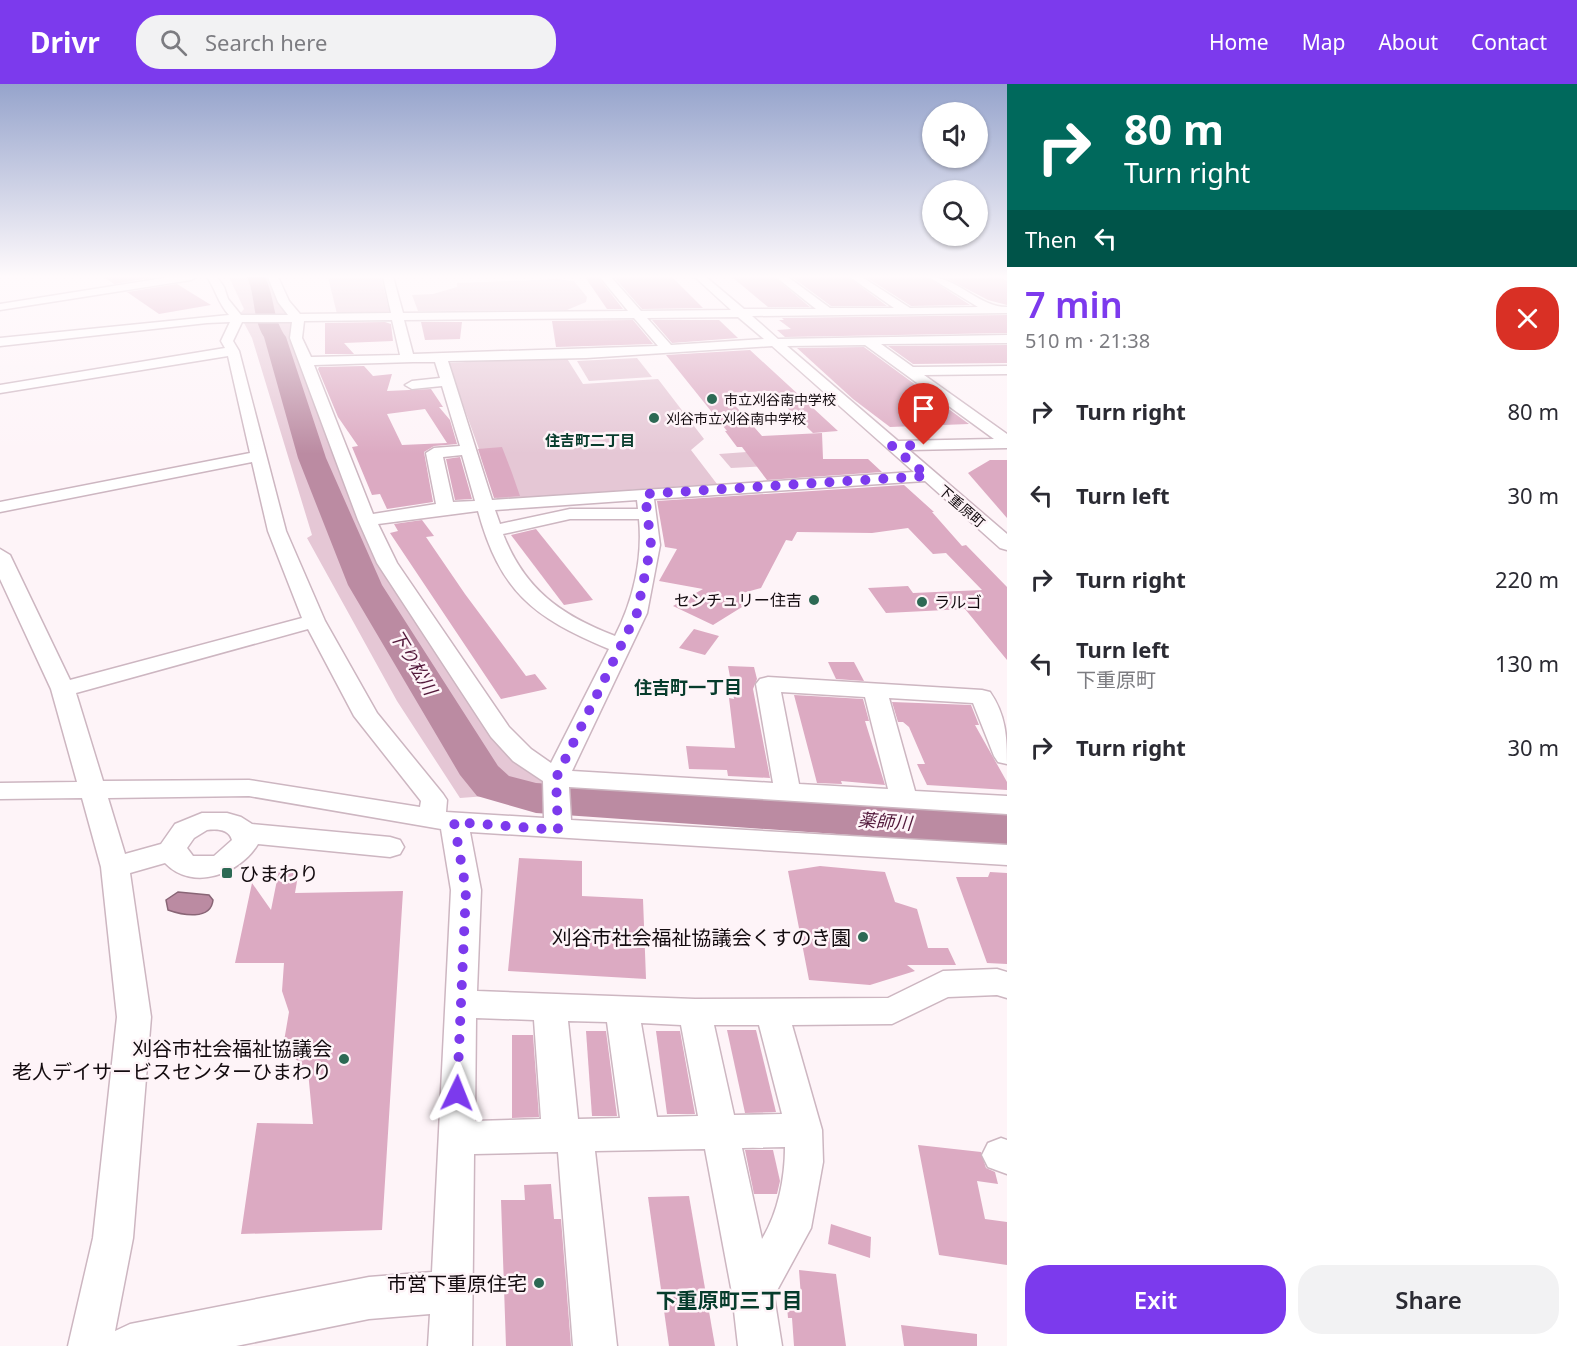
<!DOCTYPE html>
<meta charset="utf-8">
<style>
body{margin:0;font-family:"Noto Sans","Noto Sans JP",sans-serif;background:#f2f2f3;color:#2b2b33;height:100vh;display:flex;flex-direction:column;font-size:22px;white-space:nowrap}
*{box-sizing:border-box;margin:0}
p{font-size:20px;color:#7c7c81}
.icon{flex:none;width:33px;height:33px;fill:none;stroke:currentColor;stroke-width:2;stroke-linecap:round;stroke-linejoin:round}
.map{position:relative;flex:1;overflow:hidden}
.side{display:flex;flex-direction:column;background:#fff;width:570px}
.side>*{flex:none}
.banner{background:#00695c;color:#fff;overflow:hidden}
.buttons{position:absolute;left:922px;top:18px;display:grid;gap:12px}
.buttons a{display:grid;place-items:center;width:66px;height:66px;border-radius:50%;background:#fff;box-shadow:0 2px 4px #0004;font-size:30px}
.pin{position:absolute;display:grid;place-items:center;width:51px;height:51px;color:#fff;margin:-62px -26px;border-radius:50% 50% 50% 0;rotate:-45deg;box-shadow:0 0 6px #0007}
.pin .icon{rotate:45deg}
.me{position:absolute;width:66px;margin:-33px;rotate:2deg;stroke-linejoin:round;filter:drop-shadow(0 0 4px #0008)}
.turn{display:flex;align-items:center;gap:21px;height:126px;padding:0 18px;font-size:27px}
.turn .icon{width:78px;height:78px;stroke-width:2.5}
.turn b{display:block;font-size:42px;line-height:51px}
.then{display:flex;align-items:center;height:57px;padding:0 18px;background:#0003;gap:12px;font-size:22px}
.round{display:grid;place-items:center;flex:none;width:63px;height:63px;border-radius:24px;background:#f2f2f3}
.headline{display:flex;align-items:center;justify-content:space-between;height:102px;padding:0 18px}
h1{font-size:36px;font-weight:600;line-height:45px;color:#7c3aed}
.cta{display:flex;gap:12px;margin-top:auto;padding:12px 18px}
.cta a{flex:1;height:69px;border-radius:24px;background:#7c3aed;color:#fff;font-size:24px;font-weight:600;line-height:69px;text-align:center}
.cta a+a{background:#f2f2f3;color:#2b2b33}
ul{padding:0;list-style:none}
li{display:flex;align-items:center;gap:18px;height:84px;padding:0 18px}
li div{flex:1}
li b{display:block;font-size:22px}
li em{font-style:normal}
header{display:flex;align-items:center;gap:36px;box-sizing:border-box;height:84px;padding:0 30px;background:#7c3aed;color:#fff}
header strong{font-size:28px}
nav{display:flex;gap:33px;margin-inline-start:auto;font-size:21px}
.search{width:420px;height:54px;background:#f2f2f3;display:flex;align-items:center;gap:15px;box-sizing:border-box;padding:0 21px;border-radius:24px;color:#7c7c81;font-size:22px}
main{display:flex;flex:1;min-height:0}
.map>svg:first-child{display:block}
</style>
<header>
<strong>Drivr</strong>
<div class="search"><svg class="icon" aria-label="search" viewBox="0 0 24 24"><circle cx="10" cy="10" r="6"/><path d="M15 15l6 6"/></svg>Search here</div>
<nav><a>Home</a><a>Map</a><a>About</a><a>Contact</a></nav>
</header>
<main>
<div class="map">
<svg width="1007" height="1262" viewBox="0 0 1007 1262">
<rect width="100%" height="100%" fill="#fef4f8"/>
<!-- green -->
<g fill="#e5c7d5">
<path d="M 229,193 L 273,193 L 296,232 L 238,232 L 244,225 Z"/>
<path d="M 328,193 L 381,193 L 390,230 L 337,230 Z"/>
<path d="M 557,195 L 574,197 L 587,213 L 586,218 L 567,226 L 418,227 L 412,211 L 433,210 L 457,203 L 457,199 Z"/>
<path d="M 243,237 L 297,238 L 296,254 L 365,432 L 500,648 L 556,707 L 460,714 L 397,617 L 307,454 L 312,451 L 252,254 Z"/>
<path d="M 566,273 L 583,300 L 658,295 L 704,355 L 691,366 L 717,400 L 497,415 L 448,279 Z"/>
<path d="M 637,274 L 652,293 L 589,297 L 577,277 Z"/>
<path d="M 775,366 L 788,381 L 731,384 L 719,370 Z"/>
</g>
<!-- water -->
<path fill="#bb8ba2" stroke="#896576" stroke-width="1.5" d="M 178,808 L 209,811 L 213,816 C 211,837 182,831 168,826 L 166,816 Z"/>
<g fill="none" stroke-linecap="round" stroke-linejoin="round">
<!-- river -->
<path fill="#bb8ba2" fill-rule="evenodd" d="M 247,193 L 265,193 C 275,213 272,234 286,253 L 326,374 L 382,501 L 498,682 L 509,692 L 536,699 L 1007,730 L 1007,762 L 536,729 L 477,712 L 460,691 L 348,501 L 298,374 L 264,253 C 252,234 256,213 247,193 Z"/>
</g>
<!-- building -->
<g fill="#dcaac2" fill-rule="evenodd">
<path d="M 104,193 L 155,193 L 114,200 Z"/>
<path d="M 585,193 L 598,193 L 623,225 L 607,225 Z"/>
<path d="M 614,193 L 672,193 L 703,224 L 642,225 Z"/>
<path d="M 732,193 L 774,193 L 810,223 L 768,223 Z"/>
<path d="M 792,193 L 848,193 L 887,222 L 831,222 Z"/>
<path d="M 866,193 L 927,193 L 970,221 L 911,222 Z"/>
<path d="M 1000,193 L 1007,197 L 1007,221 L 988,216 L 946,194 Z"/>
<path d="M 177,200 L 211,221 L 159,230 L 127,208 Z"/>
<path d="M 1007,231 L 1007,249 L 785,253 L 777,246 L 791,245 L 779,236 L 784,236 L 782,234 Z"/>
<path d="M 633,236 L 653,260 L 556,263 L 552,237 Z"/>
<path d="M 652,236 L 719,236 L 738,254 L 672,259 Z"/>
<path d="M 385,238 L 391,240 L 393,257 L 344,259 L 354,270 L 325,270 L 325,239 Z"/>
<path d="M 421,238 L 462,238 L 460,255 L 425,256 Z"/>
<path d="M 1007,261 L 1007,279 L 913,280 L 888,262 Z"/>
<path d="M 864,263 L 969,340 L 890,343 L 853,315 L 797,264 Z"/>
<path d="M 750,266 L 838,347 L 813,349 L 770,307 L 724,309 L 762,352 L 822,349 L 823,375 L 868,375 L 882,388 L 767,396 L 742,363 L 737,363 L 725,347 L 727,347 L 666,271 Z"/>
<path d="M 364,282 L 373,292 L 392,290 L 387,307 L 431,305 L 443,323 L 439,323 L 450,336 L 457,360 L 434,362 L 424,368 L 433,418 L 387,425 L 380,410 L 372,411 L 352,363 L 358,362 L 338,333 L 318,285 L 319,283 ZM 425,325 L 447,359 L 402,361 L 387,330 Z"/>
<path d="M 502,363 L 512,389 L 520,412 L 494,414 L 478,365 Z"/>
<path d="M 460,373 L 472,415 L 455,416 L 446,375 Z"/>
<path d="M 990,376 L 1007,376 L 1007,434 L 968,389 Z"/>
<path d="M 904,401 L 934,428 L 932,428 L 962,462 L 966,461 L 1007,503 L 1007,576 L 965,525 L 886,529 L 868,504 L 908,502 L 913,509 L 982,506 L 946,469 L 933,470 L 908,444 L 872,449 L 797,448 L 792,457 L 786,456 L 761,504 L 739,510 L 742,523 L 713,541 L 673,522 L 703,505 L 659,497 L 677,465 L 665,463 L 657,417 Z"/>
<path d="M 422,436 L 434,452 L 426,453 L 465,510 L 526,592 L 535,590 L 547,605 L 501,615 L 390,449 L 398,447 L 394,440 Z"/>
<path d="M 536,445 L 569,486 L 593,516 L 564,521 L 511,451 Z"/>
<path d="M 694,545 L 719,552 L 705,571 L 679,564 Z"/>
<path d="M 828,578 L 854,578 L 864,597 L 836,595 Z"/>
<path d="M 728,582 L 754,583 L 757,595 L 753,605 L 770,694 L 728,692 L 727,686 L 689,685 L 686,662 L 735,664 L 729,614 L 734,615 Z"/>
<path d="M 794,611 L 863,615 L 869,637 L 865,637 L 885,701 L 841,697 L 842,700 L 817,699 Z"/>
<path d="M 892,618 L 971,621 L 979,641 L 975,641 L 1007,698 L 1007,706 L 927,701 L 917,680 L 925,680 L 909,643 L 903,638 L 898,638 Z"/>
<path d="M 519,774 L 582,777 L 582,812 L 643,815 L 646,895 L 508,887 Z"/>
<path d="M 820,782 L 885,788 L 895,818 L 917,825 L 928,864 L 948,864 L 956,881 L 907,881 L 915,887 L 870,901 L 809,896 L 788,787 Z"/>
<path d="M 279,786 L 299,786 L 295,809 L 403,807 L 382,1146 L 241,1150 L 257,1039 L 313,1040 L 308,987 L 283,963 L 289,928 L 282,907 L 284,879 L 235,879 L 252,799 L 271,826 Z"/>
<path d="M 990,788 L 1007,789 L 1007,880 L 987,879 L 956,793 L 988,793 Z"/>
<path d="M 727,946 L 756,946 L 776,1028 L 745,1029 Z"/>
<path d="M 586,947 L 606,947 L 617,1032 L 592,1032 Z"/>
<path d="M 656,947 L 680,947 L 695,1030 L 667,1030 Z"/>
<path d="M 512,951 L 533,951 L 539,1033 L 512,1034 Z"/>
<path d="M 918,1061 L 981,1068 L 986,1084 L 995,1088 L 998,1100 L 977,1097 L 985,1135 L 1007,1138 L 1007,1181 L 939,1171 Z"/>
<path d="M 745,1066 L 773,1066 L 780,1097 L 777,1110 L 754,1110 Z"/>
<path d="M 551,1100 L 554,1135 L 561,1135 L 571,1262 L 506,1262 L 501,1116 L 525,1116 L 524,1101 Z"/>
<path d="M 689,1112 L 715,1262 L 669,1262 L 648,1113 Z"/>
<path d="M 831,1140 L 871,1153 L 870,1174 L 828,1160 Z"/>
<path d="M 799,1186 L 836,1190 L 846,1262 L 794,1262 L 792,1234 L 788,1234 L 786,1211 L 801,1213 Z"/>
<path d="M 901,1241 L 977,1250 L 977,1262 L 904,1262 Z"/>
</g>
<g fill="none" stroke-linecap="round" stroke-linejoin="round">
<defs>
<g id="minor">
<path d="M 170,193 L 196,193 L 191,196 L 0,226 L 0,220 Z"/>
<path d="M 207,193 L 217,193 L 224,203 L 228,215 L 241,231 L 288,231 L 278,218 L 268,193 L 278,193 L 289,217 L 300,230 L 391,229 L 383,193 L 393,193 L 403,229 L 628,227 L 600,193 L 611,193 L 641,227 L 731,226 L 695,193 L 706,193 L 744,225 L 816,225 L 776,193 L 788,193 L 830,224 L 894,224 L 850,193 L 862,193 L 910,224 L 978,223 L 929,193 C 958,193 978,223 1007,223 L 1007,229 L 752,232 L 778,255 L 1007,251 L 1007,259 L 881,260 L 913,283 L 1007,282 L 1007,290 L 924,291 L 1007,350 L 1007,364 L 909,366 L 1007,450 L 1007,466 L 1000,464 L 925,397 L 654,415 L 660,461 L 647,529 L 572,687 L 773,699 L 756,600 L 760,595 L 768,593 L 982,606 L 990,608 C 1006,631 1007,653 1007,680 L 998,678 L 994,672 L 973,619 L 889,614 L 915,707 L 1007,712 L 1007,730 L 569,703 L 571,736 L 1007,761 L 1007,781 L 470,748 L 481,806 L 477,907 L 695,915 L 888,914 L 943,887 L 997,885 L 1007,888 L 1007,914 L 997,911 L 948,913 L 892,940 L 792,941 L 822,1046 L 823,1078 L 811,1144 L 774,1212 L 782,1262 L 738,1262 L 732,1209 L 705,1065 L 595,1067 L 617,1262 L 573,1262 L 558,1068 L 474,1070 L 472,1262 L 428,1262 L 430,1230 L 369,1235 L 236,1262 L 68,1262 L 93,1154 L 117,933 L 101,783 L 82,714 L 0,715 L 0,699 L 77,698 L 51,605 L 0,495 L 0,465 L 10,471 L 70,596 L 302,534 L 268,447 L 252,378 L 0,428 L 0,418 L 250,369 L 228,272 L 0,309 L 0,301 L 225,264 L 221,257 L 230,238 L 207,239 L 0,262 L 0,254 L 229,231 C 218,219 216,206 207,193 ZM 738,233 L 764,255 L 671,261 L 647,234 ZM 634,234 L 658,262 L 413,270 L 404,236 ZM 392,236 L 400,271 L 311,273 L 302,254 L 304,237 ZM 242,238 L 292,238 L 290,254 L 358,436 L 377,479 L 491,653 L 513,677 L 543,697 L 544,734 L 446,728 L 447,716 L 443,710 L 377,629 L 325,537 L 286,447 L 239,267 L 233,257 ZM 865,261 L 994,355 L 898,357 L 787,262 ZM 772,262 L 914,388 L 492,416 L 448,277 L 586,274 ZM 413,278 L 435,278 L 440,294 L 412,297 L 405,301 L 412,305 L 442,302 L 460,362 L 434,364 L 426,369 L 436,420 L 373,430 L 314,281 ZM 462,371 L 475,417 L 453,418 L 443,373 ZM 637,416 L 638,425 L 570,425 L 500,440 L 495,426 ZM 478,427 C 500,507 532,533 609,565 L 551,679 L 531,665 L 509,643 L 397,479 L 378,440 ZM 570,435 L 639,435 C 643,475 633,517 615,552 C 561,531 525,506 503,450 ZM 308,545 L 354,632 L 421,717 L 420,723 L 249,696 L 103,697 L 76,609 ZM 781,608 L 865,613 L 888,705 L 799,700 ZM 249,712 L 441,745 L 451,806 L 432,1188 L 369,1193 L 130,1240 L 115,1247 L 133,1154 L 151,933 L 130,789 L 165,779 C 193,808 240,790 258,760 L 390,773 L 400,770 L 404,763 L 400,756 L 390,753 L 252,740 L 241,733 L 227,729 L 202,729 L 175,740 L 161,760 L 125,770 L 108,714 ZM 207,746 C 217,745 229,745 232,756 L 214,772 L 193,772 L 187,764 L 194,754 ZM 476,934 L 534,936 L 541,1035 L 475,1037 ZM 568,937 L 607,938 L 620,1034 L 578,1035 ZM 641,939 L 681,941 L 698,1032 L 657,1033 ZM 714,941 L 759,941 L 782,1030 L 734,1031 ZM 785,1063 C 785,1094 778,1129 762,1155 L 742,1064 Z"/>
<path d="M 1001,1054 L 1007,1056 L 1007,1090 L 988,1083 L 982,1071 L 988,1059 Z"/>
</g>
</defs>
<!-- minor casing -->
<use href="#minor" stroke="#cdb6c1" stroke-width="3"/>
<!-- minor -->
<use href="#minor" fill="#fff" fill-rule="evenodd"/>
</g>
<!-- sky -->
<linearGradient id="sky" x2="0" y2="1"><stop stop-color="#96a4cc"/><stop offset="0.52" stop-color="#fffafc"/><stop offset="1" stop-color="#fffafc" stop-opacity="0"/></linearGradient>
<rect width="1007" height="370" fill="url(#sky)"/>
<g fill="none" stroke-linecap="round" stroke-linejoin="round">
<!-- route -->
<path stroke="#7c3aed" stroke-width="10" stroke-dasharray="0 18" d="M 457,1009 L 466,806 L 454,738 L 558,746 L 556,694 L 637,529 L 651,461 L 645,410 L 927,392 L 892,362 L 924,361"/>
</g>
<!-- markers -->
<g fill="#2d6954" stroke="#fef4f8" stroke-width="2">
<circle cx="712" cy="315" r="6"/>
<circle cx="654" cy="334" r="6"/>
<circle cx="814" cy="516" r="6"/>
<circle cx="922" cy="518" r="6"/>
<rect x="221" y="783" width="12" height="12" rx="3"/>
<circle cx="863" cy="853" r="6"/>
<circle cx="344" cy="975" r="6"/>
<circle cx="539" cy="1199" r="6"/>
</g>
<g text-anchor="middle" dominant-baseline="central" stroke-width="5" stroke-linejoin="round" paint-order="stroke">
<!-- far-poi labels -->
<g font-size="14" fill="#130b0f" stroke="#fef4f8" text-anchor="start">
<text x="724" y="315">市立刈谷南中学校</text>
<text x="666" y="334">刈谷市立刈谷南中学校</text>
</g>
<!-- far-street labels -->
<g font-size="14" fill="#130b0f" stroke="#fef4f8">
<text transform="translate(962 422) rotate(41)">下重原町</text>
</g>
<!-- far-neighbourhood labels -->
<g font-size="15" font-weight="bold" fill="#073c2c" stroke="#fef4f8">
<text x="590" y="356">住吉町二丁目</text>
</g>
<!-- poi labels -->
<g font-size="16" fill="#130b0f" stroke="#fef4f8" text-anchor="end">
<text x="802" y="516">センチュリー住吉</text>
<text x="934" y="518" text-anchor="start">ラルゴ</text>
</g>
<!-- water labels -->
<g font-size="18" font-style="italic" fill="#53193b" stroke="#fef4f8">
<text transform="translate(414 578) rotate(59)">下り松川</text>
<text transform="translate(885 737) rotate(4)">薬師川</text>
</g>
<!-- neighbourhood labels -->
<g font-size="18" font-weight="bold" fill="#073c2c" stroke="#fef4f8">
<text x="688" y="603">住吉町一丁目</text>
</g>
<!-- near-poi labels -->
<g font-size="20" fill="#130b0f" stroke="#fef4f8" text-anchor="end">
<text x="239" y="789" text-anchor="start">ひまわり</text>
<text x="851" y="853">刈谷市社会福祉協議会くすのき園</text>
<text x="332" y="964">刈谷市社会福祉協議会<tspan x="332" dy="23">老人デイサービスセンターひまわり</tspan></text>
<text x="527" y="1199">市営下重原住宅</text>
</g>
<!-- near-neighbourhood labels -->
<g font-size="21" font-weight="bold" fill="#073c2c" stroke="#fef4f8">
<text x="729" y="1216">下重原町三丁目</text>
</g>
</g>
</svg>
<div class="buttons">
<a><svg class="icon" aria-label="sound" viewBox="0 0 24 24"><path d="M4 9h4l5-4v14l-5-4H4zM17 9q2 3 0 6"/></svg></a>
<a><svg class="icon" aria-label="search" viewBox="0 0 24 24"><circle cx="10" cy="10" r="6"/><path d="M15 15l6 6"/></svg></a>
</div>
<div class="pin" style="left:924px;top:361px;background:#d93025"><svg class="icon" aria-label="arrive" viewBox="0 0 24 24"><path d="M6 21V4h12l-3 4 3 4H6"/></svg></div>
<svg class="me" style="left:457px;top:1009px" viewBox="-20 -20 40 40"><path d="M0-17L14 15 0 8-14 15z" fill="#7c3aed" stroke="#fff" stroke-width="4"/></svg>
</div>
<section class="side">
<div class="banner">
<div class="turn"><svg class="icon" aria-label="right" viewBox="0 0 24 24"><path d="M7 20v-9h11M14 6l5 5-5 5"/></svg><div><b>80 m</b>Turn right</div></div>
<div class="then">Then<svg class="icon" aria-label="left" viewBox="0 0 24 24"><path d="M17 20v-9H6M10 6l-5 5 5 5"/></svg></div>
</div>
<div class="headline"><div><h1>7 min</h1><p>510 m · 21:38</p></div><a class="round" style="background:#d93025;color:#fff"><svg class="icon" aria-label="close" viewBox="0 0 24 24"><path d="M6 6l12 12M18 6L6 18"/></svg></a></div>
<ul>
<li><svg class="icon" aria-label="right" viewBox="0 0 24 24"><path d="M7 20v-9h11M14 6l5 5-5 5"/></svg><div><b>Turn right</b></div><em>80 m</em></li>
<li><svg class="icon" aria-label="left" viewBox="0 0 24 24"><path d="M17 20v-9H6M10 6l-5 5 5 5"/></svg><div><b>Turn left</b></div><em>30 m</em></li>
<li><svg class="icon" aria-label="right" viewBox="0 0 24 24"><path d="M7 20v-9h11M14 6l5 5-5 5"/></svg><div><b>Turn right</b></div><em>220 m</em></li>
<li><svg class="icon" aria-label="left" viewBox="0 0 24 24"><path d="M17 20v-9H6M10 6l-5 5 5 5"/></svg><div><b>Turn left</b><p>下重原町</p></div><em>130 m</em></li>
<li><svg class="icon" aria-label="right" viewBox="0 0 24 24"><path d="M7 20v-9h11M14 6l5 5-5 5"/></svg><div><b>Turn right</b></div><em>30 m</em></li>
</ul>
<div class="cta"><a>Exit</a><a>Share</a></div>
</section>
</main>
